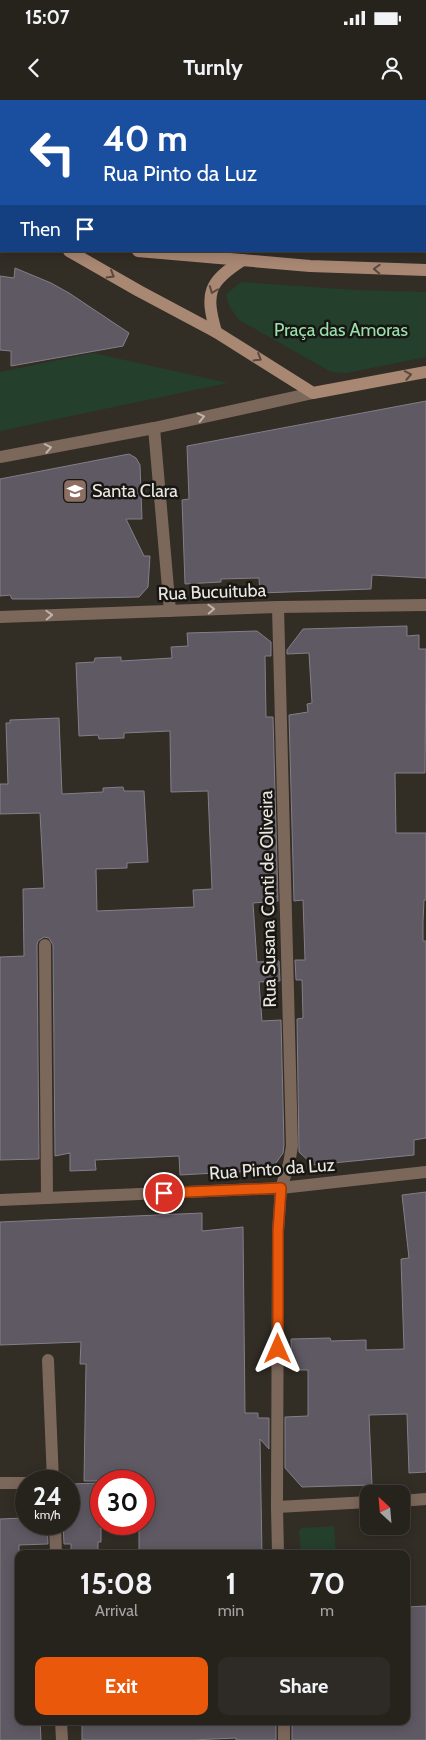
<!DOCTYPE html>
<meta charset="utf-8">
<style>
body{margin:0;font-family:Cabin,sans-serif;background:#2e2a25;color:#f1f3f6;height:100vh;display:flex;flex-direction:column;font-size:19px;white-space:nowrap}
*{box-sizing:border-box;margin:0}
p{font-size:16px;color:#a4a4a3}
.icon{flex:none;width:28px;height:28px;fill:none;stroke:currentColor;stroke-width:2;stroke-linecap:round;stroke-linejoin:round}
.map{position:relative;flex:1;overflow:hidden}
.sheet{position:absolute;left:15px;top:1450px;width:395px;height:175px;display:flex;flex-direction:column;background:#26221c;border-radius:10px;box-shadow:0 2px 12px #0003,0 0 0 1px #423f3b}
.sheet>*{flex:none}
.banner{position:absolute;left:0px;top:0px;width:426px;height:152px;box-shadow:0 2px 12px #0003,0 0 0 1px #423f3b;background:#1a4fa0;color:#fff;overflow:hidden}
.needle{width:32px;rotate:334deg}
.buttons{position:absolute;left:360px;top:1385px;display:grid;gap:10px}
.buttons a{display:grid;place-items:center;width:50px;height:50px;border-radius:10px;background:#26221c;box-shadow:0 2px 12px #0003,0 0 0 1px #423f3b;font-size:25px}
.speed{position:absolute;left:15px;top:1370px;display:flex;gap:10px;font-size:25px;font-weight:700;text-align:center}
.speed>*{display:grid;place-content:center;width:65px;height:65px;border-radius:50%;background:#26221c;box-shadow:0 2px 12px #0003,0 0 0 1px #423f3b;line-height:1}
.speed small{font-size:12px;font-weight:400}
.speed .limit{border:8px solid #d22;background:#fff;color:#111}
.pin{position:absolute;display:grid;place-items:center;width:42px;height:42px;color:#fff;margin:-21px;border:2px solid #fff;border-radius:50%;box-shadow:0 1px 5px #0007}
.me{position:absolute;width:55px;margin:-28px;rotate:0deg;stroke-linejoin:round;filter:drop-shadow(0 0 4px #0008)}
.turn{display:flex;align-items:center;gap:18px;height:105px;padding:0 20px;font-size:22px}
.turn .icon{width:65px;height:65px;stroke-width:2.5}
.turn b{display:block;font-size:35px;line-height:42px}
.then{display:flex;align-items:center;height:48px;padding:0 20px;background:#0003;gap:10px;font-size:19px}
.eta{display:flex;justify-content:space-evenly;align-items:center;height:85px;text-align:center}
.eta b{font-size:30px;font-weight:700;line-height:35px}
.primary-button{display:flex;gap:10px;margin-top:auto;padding:10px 20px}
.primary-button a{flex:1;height:58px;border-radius:10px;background:#ea580c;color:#fff;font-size:20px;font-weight:700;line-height:58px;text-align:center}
.primary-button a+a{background:#2e2a25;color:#f1f3f6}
.status{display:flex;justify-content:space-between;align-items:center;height:35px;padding:0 25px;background:#26221c;direction:ltr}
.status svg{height:14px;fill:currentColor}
header{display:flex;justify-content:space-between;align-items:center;height:65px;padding:0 20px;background:#26221c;font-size:22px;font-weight:700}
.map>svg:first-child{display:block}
</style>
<div class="status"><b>15:07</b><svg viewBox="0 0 49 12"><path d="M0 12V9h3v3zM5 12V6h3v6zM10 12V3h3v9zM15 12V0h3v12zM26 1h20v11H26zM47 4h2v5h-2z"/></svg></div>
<header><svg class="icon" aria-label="back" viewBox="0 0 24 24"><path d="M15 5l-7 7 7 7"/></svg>Turnly<svg class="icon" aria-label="person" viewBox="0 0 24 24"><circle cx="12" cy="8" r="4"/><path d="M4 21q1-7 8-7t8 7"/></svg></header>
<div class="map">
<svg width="426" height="1640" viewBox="0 0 426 1640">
<rect width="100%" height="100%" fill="#322d25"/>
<!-- green -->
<g fill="#243f2c">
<path d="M 241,182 L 357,190 L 426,192 L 426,257 L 347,273 L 331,272 L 239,220 L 229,206 L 226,194 Z"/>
<path d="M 93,253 L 228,283 L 0,331 L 0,272 Z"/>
<path d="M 334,1426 L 336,1454 L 301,1454 L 299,1431 L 301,1428 Z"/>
</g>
<!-- building -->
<g fill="#5e5962" stroke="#847e88">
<path d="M 15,168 L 51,183 L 69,193 L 129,233 L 123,246 L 11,266 L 11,251 L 0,250 L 0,176 L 14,178 Z"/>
<path d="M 426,301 L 426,478 L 372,475 L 371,489 L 260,493 L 259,478 L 221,479 L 221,482 L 185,484 L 182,400 L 189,399 L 187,346 Z"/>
<path d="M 129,354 L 136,358 L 140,365 L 142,419 L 126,419 L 144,456 L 150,456 L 148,487 L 139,497 L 40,499 L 12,499 L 10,495 L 0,496 L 0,379 Z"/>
<path d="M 407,526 L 407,536 L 419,535 L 419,549 L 426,549 L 425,673 L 395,673 L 396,733 L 426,733 L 426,800 L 424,800 L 423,822 L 423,841 L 426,841 L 426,1038 L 414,1040 L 414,1055 L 313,1065 L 299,1052 L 297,919 L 303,918 L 302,880 L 296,880 L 295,860 L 305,860 L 303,800 L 294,801 L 289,615 L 308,612 L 307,604 L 312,603 L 309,553 L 287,554 L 287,550 L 303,529 Z"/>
<path d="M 257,531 L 271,542 L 271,556 L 265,556 L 266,617 L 273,617 L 278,801 L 253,803 L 257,862 L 279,861 L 280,881 L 259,882 L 262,921 L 281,920 L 284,1045 L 283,1053 L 271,1070 L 180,1075 L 179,1056 L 95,1060 L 96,1070 L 70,1071 L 70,1053 L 55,1056 L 53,845 L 49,838 L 44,837 L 38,841 L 37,845 L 39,1059 L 0,1060 L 0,857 L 24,856 L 23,789 L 44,788 L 40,713 L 0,714 L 0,684 L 8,684 L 6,623 L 10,623 L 10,620 L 59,618 L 62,694 L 103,692 L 103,688 L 123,687 L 124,691 L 144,691 L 148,762 L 127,763 L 127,768 L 96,769 L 97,811 L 194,807 L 193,790 L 212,789 L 208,691 L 171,692 L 170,631 L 124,633 L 124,638 L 99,639 L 98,635 L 79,636 L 76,563 L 94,562 L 95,558 L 121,557 L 121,561 L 172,558 L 171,547 L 188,546 L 187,533 Z"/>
<path d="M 426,1092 L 426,1372 L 409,1373 L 407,1314 L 369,1315 L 372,1385 L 302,1387 L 285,1368 L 285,1317 L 308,1316 L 308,1270 L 292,1270 L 291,1239 L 330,1238 L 331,1241 L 366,1240 L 366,1250 L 404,1249 L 401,1159 L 409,1158 L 402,1095 Z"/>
<path d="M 202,1113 L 202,1131 L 243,1127 L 245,1313 L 258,1313 L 258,1318 L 269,1318 L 269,1349 L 260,1339 L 262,1454 L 139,1454 L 139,1424 L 144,1424 L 144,1381 L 84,1381 L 86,1264 L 80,1264 L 81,1242 L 0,1245 L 0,1122 Z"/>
<path d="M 101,1383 L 101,1442 L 98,1442 L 98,1454 L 71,1454 L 71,1444 L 64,1444 L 63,1424 L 71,1424 L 71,1384 Z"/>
<path d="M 23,1418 L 23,1420 L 26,1420 L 26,1424 L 47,1424 L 48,1444 L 19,1445 L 19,1621 L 40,1621 L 41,1640 L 0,1640 L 0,1419 Z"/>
<path d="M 426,1506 L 426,1640 L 292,1640 L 292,1621 L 406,1621 L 406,1507 Z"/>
<path d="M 82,1621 L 276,1621 L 276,1640 L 236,1640 L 236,1638 L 192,1640 L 82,1640 Z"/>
</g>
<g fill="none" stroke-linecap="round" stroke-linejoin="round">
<!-- minor -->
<g stroke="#7c675b" stroke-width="12">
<path d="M 151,0 L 152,1"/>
<path d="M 154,328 L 170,511"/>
<path d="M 278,507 L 292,1046 L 289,1064 L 281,1088 L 278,1131 L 277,1407 L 278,1454"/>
<path d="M 0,517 L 278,507 L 426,505"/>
<path d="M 45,845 L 47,1098"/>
<path d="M 0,1100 L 281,1088 L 426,1072"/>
<path d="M 48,1260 L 53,1381"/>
<path d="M 0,1383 L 26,1383"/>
<path d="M 401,1401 L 426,1399"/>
<path d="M 277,1407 L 369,1402"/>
<path d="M 55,1424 L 56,1454"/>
<path d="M 61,1621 L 62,1640"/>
<path d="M 284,1621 L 284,1640"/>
</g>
<!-- tertiary -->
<path stroke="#7c675b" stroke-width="12" d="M 0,357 L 154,328 L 313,293"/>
<!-- secondary -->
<g stroke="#a88773" stroke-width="12">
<path d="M 0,139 L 1,139"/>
<path d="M 69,151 L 139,191 L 216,232 L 313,293 L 426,272"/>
<path d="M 138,151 L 310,166 L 426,170"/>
<path d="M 216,232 C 205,193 208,182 243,160"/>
</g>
</g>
<!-- one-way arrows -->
<defs><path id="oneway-chevron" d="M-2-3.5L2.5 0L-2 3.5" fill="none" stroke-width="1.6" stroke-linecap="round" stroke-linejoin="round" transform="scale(1.25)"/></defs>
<g stroke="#59493e">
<use href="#oneway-chevron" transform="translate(377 169) rotate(-178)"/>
<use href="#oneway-chevron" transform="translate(111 175) rotate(30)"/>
<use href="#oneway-chevron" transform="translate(213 190) rotate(111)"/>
<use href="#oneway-chevron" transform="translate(258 258) rotate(32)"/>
<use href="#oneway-chevron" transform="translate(408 275) rotate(-11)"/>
</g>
<g stroke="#bfb4ad">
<use href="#oneway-chevron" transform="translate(201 317) rotate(-13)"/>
<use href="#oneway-chevron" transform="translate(48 348) rotate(-11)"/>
<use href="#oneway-chevron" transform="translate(211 509) rotate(-2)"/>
<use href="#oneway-chevron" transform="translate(49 515) rotate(-2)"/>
</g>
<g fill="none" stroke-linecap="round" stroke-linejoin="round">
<defs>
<path id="route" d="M 164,1093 L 281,1088 L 278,1131 L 278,1249"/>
</defs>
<!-- route casing -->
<use href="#route" stroke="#983908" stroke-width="12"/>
<!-- route -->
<use href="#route" stroke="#ea580c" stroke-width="9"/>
</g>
<!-- icons -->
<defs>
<symbol id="school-square" viewBox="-11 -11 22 22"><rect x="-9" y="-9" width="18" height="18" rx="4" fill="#8d6e63" stroke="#181612"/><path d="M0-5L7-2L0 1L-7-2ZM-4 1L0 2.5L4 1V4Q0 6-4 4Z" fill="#fff"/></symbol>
</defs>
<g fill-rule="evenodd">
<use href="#school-square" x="61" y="377" width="28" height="28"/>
</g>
<g text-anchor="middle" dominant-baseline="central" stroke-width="5" stroke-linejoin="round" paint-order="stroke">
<!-- park labels -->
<g font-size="18" fill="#98e1ae" stroke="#181612">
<text x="341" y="230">Praça das Amoras</text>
</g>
<!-- poi labels -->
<g font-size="18" fill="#ebe8e3" stroke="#181612" text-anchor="start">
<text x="92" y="391">Santa Clara</text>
</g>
<!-- street labels -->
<g font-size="18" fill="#ebe8e3" stroke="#181612">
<text transform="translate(212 492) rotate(-2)">Rua Bucuituba</text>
<text transform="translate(268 799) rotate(-91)">Rua Susana Conti de Oliveira</text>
<text transform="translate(272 1069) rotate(-4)">Rua Pinto da Luz</text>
</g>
</g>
</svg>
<div class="buttons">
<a><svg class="needle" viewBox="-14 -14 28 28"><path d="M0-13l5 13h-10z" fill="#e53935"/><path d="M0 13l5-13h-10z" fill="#a4a4a3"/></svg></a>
</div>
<div class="speed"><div>24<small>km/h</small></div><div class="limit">30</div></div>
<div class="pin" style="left:164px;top:1093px;background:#d93025"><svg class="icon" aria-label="arrive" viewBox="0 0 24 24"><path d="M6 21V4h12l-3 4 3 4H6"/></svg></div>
<svg class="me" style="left:278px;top:1249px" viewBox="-20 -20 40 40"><path d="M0-17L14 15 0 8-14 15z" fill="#ea580c" stroke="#fff" stroke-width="4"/></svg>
<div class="banner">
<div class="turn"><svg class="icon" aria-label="left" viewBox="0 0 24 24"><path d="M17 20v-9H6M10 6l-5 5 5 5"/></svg><div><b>40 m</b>Rua Pinto da Luz</div></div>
<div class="then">Then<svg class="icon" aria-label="arrive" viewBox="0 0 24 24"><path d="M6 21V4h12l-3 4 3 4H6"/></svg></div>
</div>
<section class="sheet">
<div class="eta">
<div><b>15:08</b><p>Arrival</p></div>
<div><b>1</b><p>min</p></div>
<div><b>70</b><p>m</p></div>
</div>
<div class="primary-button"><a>Exit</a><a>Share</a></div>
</section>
</div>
